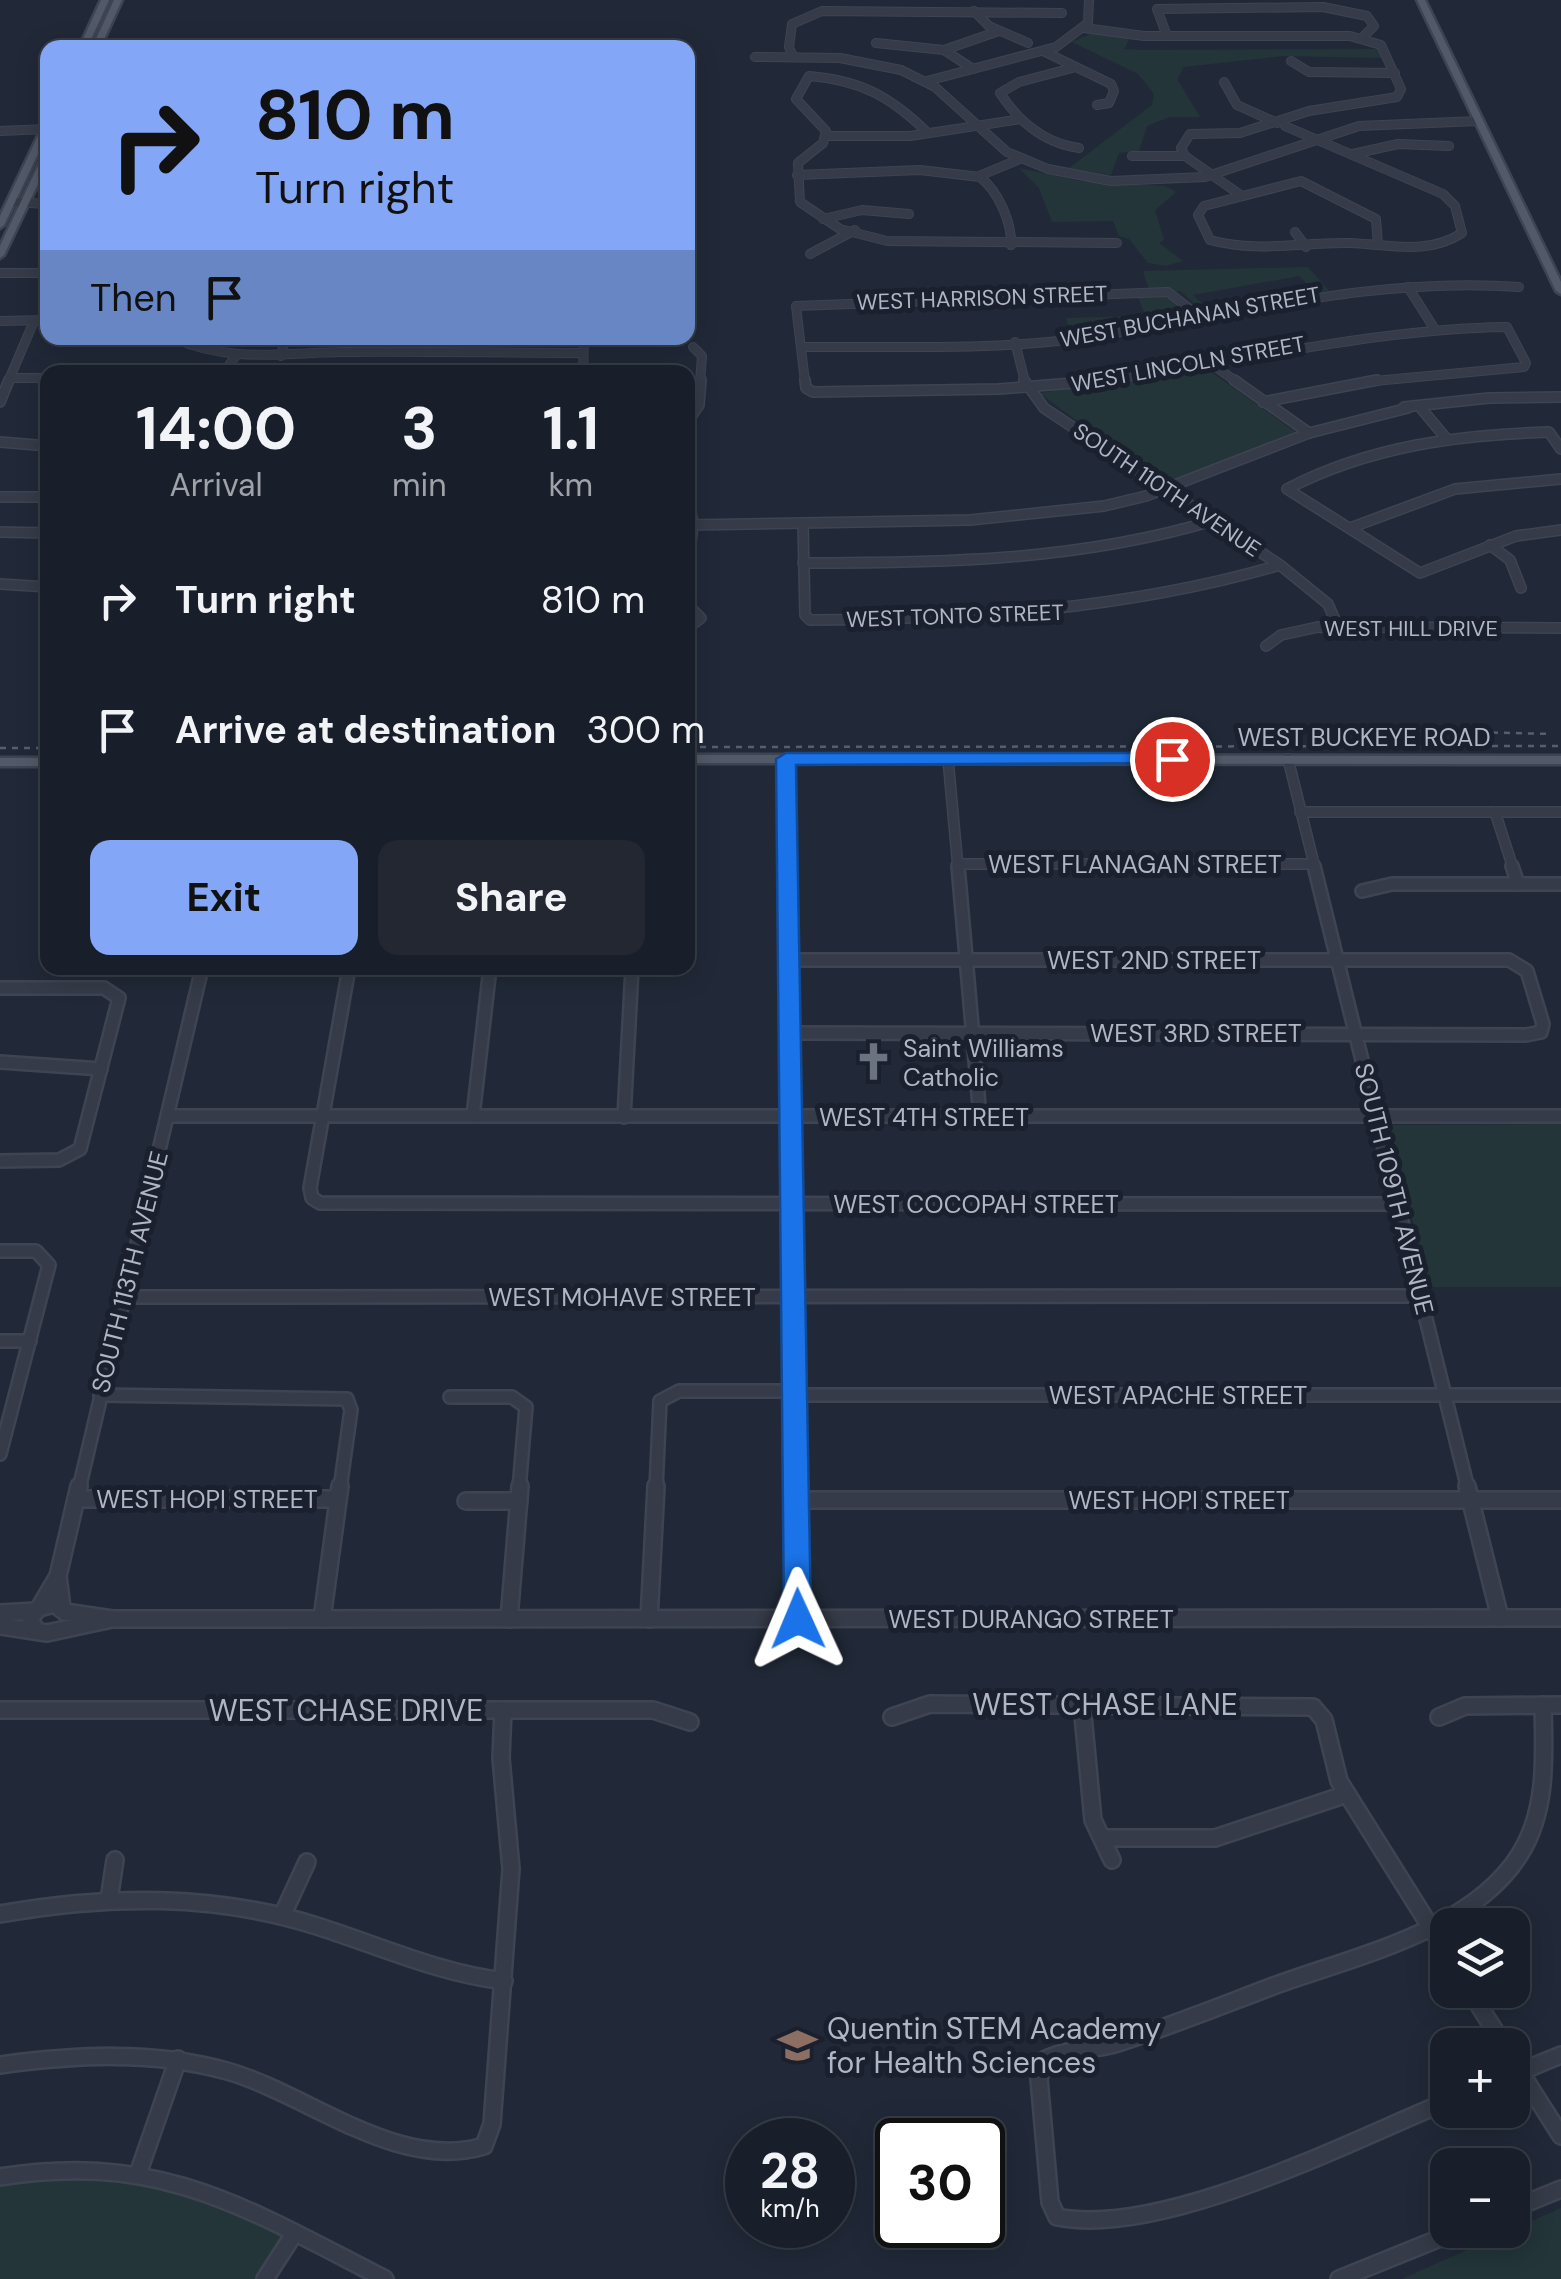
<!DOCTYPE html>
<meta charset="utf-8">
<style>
body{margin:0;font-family:"DM Sans",sans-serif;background:#222732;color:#f1f3f6;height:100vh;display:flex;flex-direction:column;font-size:38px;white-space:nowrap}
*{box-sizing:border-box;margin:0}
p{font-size:32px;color:#9fa2a8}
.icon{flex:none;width:55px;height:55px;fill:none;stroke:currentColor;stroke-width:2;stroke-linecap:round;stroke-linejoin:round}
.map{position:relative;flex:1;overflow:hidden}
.sheet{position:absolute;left:40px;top:365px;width:655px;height:610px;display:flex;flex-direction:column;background:#191f2a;border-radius:20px;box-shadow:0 5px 25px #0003,0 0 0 2px #373d47}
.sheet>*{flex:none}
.guide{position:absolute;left:40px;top:40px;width:655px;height:305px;border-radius:20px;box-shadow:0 5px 25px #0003,0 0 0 2px #373d47;background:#83a7f6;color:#111;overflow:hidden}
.tools{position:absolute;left:1430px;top:1908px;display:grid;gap:20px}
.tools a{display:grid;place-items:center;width:100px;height:100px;border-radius:20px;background:#191f2a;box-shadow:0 5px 25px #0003,0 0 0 2px #373d47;font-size:50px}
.speed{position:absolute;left:725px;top:2118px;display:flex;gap:20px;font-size:50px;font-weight:700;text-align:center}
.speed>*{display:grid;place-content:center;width:130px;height:130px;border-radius:50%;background:#191f2a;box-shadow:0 5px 25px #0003,0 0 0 2px #373d47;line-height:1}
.speed small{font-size:25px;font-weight:400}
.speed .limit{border:5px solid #111;border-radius:15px;background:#fff;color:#111}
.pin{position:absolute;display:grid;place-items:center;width:85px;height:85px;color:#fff;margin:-42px;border:5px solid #fff;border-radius:50%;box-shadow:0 2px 10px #0007}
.me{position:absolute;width:110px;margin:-55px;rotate:359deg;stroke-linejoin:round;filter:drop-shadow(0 0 8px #0008)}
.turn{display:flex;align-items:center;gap:35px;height:210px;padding:0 50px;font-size:45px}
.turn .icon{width:130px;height:130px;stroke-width:2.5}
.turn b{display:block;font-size:70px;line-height:85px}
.then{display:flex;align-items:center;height:95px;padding:0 50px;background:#0003;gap:20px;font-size:38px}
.eta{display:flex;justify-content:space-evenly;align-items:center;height:170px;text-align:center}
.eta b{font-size:60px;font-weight:700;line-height:70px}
.action{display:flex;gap:20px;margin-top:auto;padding:20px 50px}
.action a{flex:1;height:115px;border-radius:20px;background:#83a7f6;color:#111;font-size:40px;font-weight:700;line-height:115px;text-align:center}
.action a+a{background:#222732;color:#f1f3f6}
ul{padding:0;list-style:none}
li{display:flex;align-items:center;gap:30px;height:130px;padding:0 50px}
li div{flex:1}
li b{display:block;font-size:38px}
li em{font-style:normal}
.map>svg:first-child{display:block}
</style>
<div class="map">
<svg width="1561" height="2279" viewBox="0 0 1561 2279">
<rect width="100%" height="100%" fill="#212938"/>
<!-- green -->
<g fill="#233539">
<path d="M 1092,33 L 1130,38 L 1124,49 L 1142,50 L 1379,49 L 1382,58 L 1283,56 L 1184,67 L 1177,79 L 1200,117 L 1170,117 L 1147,126 L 1139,151 L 1119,153 L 1111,175 L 1069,168 L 1152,105 L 1154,94 L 1138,74 L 1072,42 Z"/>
<path d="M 1019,168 L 1080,181 L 1165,186 L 1176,192 L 1155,210 L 1164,240 L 1159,243 L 1183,261 L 1166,266 L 1148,263 L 1129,239 L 1119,236 L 1113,221 L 1052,222 L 1039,188 Z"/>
<path d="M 1308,267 L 1329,291 L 1317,293 L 1299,276 L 1193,295 L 1210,311 L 1204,312 L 1180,291 L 1150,292 L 1143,271 Z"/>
<path d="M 1165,297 L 1174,298 L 1190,313 L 1071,336 L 1066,318 L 1146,316 L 1138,298 Z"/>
<path d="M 1207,369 L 1297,433 L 1174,481 L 1160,481 L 1039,393 Z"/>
<path d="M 1561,1124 L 1561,1287 L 1429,1287 L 1389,1125 Z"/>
<path d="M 116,2168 L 294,2234 L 265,2279 L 0,2279 L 0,2177 Z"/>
<path d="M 1561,2208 L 1561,2279 L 1402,2279 Z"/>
</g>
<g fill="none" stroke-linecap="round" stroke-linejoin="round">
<defs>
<g id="minor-far3">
<path d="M 974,11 L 989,26 L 1028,43"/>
<path d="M 1084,28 L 1144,36 L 1350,36 L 1381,45 L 1401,89 L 1397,97 L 1309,111 L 1240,133 L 1190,134 L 1181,148 L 1185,156 L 1242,196"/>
<path d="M 1167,36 L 1157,9 L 1323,7 L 1367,16 L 1374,26 L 1363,37"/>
<path d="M 876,43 L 944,50 L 973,69"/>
<path d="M 944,50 L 999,31"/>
<path d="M 1043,51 L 1111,84 L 1114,91 L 1109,103 L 1097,105"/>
<path d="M 755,57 L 840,58 L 901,70 L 935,87 L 1007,152 L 1048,169 L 1111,181 L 1205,177 L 1359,126 L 1478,121"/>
<path d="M 793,57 L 789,47 L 792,24 L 822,11 L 1062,13"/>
<path d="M 1291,61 L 1309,72 L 1395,73"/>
<path d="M 1076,67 L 1019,82 L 1000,93 C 1019,122 1044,143 1079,148"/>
<path d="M 927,81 L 1056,47 L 1088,23 L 1089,0"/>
<path d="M 1224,82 L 1237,105 L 1277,123"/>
<path d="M 1285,126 L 1443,194 L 1455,206 L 1462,233 C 1427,256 1388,244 1349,243 C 1301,242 1257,253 1210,240 L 1198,215 L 1204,206 L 1301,181 L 1376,219 L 1378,245"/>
<path d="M 0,131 L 48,129"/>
<path d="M 928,133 C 891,97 861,80 809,76 L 796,99 L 826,131 L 823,143 L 798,163 L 800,202 L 840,229 L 887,241 L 1117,243"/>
<path d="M 826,136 L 910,136 L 1021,119"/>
<path d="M 1353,154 L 1398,144 L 1449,146"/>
<path d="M 1132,156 L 1185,156"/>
<path d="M 797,175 L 920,170 L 980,177 C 998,191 1012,222 1011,245"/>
<path d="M 979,176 L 1020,159"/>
<path d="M 11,202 L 48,204"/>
<path d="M 823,219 L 862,210 L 909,214"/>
<path d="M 1295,232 L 1306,247"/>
<path d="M 810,254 L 855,230"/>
<path d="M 0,273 L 48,273"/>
<path d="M 1408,287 L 1434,328"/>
<path d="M 0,321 L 48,320"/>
<path d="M 174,338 C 229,363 282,353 341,352 C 421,351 501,353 581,353"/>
<path d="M 1015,342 L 1025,382"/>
<path d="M 693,347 L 702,356 L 700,382"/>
<path d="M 802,347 C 895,346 990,351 1083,338 C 1230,317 1369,276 1519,287"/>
<path d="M 281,356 L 285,338"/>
<path d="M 1210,363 L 1237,382"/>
<path d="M 224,372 L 235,357"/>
<path d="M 583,372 L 584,338"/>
<path d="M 10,378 L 48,378"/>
<path d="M 8,382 L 34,321"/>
<path d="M 805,382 L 796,306 L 1168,292 L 1198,315"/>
<path d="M 1089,382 C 1229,366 1365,329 1507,327 L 1526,363 L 1524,367 L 1364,382"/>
</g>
<g id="minor-far2">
<path d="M 805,380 L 806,388 L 813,392 L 999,389 L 1110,380"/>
<path d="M 1024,380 L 1044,408 L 1280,565 L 1328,604 L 1338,627"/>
<path d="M 1234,380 L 1309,433"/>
<path d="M 0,402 L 9,380"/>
<path d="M 1263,402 L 1377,380"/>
<path d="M 1419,406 L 1446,438"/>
<path d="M 1404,407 L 1489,398 L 1561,397"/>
<path d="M 688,421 L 699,405 L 701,380"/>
<path d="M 0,442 L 48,446"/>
<path d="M 688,447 L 688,466"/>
<path d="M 1561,449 L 1549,432 C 1457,435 1370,446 1287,489 L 1420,573 L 1516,536 L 1561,530"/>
<path d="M 688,494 L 693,524 L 688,573"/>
<path d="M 0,497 L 48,497"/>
<path d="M 803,524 L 805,615 L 810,620 C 971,619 1125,610 1280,565"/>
<path d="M 688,525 L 970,520 L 1104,506 L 1146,496 L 1309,433 L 1408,408"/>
<path d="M 1350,528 L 1455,489 L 1561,479"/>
<path d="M 0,532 L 48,533"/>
<path d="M 1490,545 L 1510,560 L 1521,588"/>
<path d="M 803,563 C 942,563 1077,561 1212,521"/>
<path d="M 0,584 L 48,587"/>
<path d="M 688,605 L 701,618 L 688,628"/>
<path d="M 1266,646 L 1281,635 L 1318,627 L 1561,628"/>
<path d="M 786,759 L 788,868"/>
<path d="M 948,759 L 958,868"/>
<path d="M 1288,759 L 1315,868"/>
<path d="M 1300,812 L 1561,812"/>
<path d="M 1495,812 L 1513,868"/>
<path d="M 957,864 L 1313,864"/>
</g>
<g id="minor-far1">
<path d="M 787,866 L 796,1489"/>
<path d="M 958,866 L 980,1117"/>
<path d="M 1314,866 L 1468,1489"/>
<path d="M 1512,866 L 1518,884"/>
<path d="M 1362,891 L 1392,884 L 1561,884"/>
<path d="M 789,960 L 1509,960 L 1527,971 L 1543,1024 L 1541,1032 L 1526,1035 L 790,1033"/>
<path d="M 349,968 L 310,1188 L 312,1198 L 320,1203 L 1398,1204"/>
<path d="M 0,988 L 104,988 L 119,998 L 80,1149 L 59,1160 L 0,1161"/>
<path d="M 0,1062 L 101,1069"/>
<path d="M 168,1116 L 1561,1116"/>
<path d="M 473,1116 L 490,968"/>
<path d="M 624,1117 L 632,968"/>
<path d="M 0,1251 L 36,1251 L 49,1265 L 0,1454"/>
<path d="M 123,1297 L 1420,1296"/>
<path d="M 0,1341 L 30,1341"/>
<path d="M 100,1395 L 347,1399 L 351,1410 L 340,1489"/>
<path d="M 795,1395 L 1561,1395"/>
<path d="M 450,1397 L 512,1397 L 526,1407 L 519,1489"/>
<path d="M 79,1489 L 202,968"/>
<path d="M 656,1489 L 660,1401 L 679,1391 L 795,1391"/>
</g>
<g id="minor">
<path d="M 796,1486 L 798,1619"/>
<path d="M 1467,1486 L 1500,1618"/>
<path d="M 76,1499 L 338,1499"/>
<path d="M 796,1500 L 1561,1500"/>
<path d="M 466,1501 L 519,1501"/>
<path d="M 58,1576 L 62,1608"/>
<path d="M 39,1608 L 58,1576 L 79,1486"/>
<path d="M 65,1612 L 112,1619 L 1561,1618"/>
<path d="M 0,1613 L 35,1611"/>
<path d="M 322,1619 L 340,1486"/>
<path d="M 509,1619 L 520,1486"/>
<path d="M 649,1619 L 656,1486"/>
<path d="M 0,1626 L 47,1633 L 112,1619"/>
<path d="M 36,1631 L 30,1618 L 39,1608 L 54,1604 L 65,1612"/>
<path d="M 1082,1705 L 1093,1820 L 1112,1860"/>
<path d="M 0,1710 L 653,1710 L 690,1722"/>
<path d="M 892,1717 L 930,1704 L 1313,1707 L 1324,1720 L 1339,1781 L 1448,1955"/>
<path d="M 1439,1717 L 1465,1706 L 1561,1705"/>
<path d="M 1104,1838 L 1215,1838 L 1347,1794"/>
<path d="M 109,1900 L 115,1860"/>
<path d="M 0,1914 C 107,1895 215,1893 320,1927 C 382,1947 439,1973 504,1981"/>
<path d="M 282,1916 L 307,1862"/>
<path d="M 1469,1990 L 1504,2045"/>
<path d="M 1512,2059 L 1561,2136"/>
<path d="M 0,2065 C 75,2055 153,2050 227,2071 C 308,2094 397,2172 484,2146 L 492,2124 L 511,1869 L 501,1758 L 503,1710"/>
<path d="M 1512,2075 L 1561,2055"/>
<path d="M 1448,2101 C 1348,2142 1162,2238 1057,2217 L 1050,2202 L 1039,2079 L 1044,2060 C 1067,2048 1093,2051 1118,2043 C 1171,2026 1223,2005 1276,1985 C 1356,1956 1472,1931 1520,1854 C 1548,1809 1544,1755 1543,1705"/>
<path d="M 139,2171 L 178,2059"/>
<path d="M 0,2177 C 160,2151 248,2209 385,2279"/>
<path d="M 1512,2209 L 1561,2189"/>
<path d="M 265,2279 L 294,2234"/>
<path d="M 1339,2279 L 1460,2230"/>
</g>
<g id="major">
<path d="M 101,0 L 109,0 L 87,48 L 79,48 Z"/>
<path d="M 114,0 L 122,0 L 100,48 L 92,48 Z"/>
<path d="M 1417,0 L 1425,0 L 1561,282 L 1561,294 L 1556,291 Z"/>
<path d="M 48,121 L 48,133 L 4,225 L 0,228 L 0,216 L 44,123 Z"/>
<path d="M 48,151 L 48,163 L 4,255 L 0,258 L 0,246 L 44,153 Z"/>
<path d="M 688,755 L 1561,756 L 1561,764 L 688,763 Z"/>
<rect x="0" y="758" width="48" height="8"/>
</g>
</defs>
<!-- minor-far3 casing -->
<use href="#minor-far3" stroke="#3e4452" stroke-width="10"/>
<!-- minor-far2 casing -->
<use href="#minor-far2" stroke="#3e4452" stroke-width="12"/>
<!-- minor-far1 casing -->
<use href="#minor-far1" stroke="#3e4452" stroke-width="16"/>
<!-- minor casing -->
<use href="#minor" stroke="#3e4452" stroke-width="20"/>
<!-- major casing -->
<use href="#major" stroke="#3e4452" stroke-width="5"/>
<!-- minor-far3 -->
<use href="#minor-far3" stroke="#353b48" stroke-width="8"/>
<!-- minor-far2 -->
<use href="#minor-far2" stroke="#353b48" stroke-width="9"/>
<!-- minor-far1 -->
<use href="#minor-far1" stroke="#353b48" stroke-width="11"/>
<!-- minor -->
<use href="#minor" stroke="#353b48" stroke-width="15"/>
<!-- major -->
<use href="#major" fill="#525a69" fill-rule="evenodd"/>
<!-- rail -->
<g stroke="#565f70" stroke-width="2.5" stroke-dasharray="6 6" stroke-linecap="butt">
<path d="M 1396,730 L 1551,734"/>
<path d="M 688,747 L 1561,746"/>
<path d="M 0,748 L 48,748"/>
</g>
</g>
<!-- route -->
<path fill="#1a73e8" stroke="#114b97" stroke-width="2.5" d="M 1172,753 L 1181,759 L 1179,763 L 796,765 L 811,1619 L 807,1627 L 788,1627 L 784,1619 L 776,759 L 786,753 Z"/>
<!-- icons -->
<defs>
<symbol id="church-bare" viewBox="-9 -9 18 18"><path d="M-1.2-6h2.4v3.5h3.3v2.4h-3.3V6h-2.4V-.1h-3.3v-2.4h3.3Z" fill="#6b7280" stroke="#1a202d" stroke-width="2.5" paint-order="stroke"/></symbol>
<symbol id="school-bare" viewBox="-9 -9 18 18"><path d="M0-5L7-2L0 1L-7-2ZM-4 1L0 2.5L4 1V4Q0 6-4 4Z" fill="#8d6e63" stroke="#1a202d" stroke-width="2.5" paint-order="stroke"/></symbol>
</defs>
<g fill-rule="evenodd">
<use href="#church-bare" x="846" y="1034" width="55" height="55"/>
<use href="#school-bare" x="770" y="2018" width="55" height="55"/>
</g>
<g text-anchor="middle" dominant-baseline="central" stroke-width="10" stroke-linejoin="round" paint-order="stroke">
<!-- far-street labels -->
<g font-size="22" fill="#afb6c5" stroke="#1a202d">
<text transform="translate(982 298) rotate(-2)">WEST HARRISON STREET</text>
<text transform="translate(1190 317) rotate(-10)">WEST BUCHANAN STREET</text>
<text transform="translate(1188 364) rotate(-10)">WEST LINCOLN STREET</text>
<text transform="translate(1167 490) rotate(34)">SOUTH 110TH AVENUE</text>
<text transform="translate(955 616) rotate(-2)">WEST TONTO STREET</text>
<text x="1411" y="628">WEST HILL DRIVE</text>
</g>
<!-- street labels -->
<g font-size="25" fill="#afb6c5" stroke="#1a202d">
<text x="1364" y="737">WEST BUCKEYE ROAD</text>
<text x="1135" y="864">WEST FLANAGAN STREET</text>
<text x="1154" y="960">WEST 2ND STREET</text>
<text x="1196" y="1033">WEST 3RD STREET</text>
<text x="924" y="1117">WEST 4TH STREET</text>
<text transform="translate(1394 1189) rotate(76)">SOUTH 109TH AVENUE</text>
<text x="976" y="1204">WEST COCOPAH STREET</text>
<text transform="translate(130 1272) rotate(-76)">SOUTH 113TH AVENUE</text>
<text x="622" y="1297">WEST MOHAVE STREET</text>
<text x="1178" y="1395">WEST APACHE STREET</text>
<text x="207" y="1499">WEST HOPI STREET</text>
<text x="1179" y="1500">WEST HOPI STREET</text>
<text x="1031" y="1619">WEST DURANGO STREET</text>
</g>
<!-- poi labels -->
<g font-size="25" fill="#afb6c5" stroke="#1a202d" text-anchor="start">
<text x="903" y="1048">Saint Williams<tspan x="903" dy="29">Catholic</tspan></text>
</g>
<!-- near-street labels -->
<g font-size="30" fill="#afb6c5" stroke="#1a202d">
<text x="1105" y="1704">WEST CHASE LANE</text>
<text x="346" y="1710">WEST CHASE DRIVE</text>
</g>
<!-- near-poi labels -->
<g font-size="30" fill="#afb6c5" stroke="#1a202d" text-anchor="start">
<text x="827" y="2028">Quentin STEM Academy<tspan x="827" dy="34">for Health Sciences</tspan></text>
</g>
</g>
</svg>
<div class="tools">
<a><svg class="icon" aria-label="layers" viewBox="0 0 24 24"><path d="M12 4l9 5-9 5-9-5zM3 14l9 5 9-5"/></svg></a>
<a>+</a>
<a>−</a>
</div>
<div class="speed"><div>28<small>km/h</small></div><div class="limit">30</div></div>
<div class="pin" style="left:1172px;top:759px;background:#d93025"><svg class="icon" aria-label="arrive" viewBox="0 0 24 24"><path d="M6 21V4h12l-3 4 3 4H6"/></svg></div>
<svg class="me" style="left:798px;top:1619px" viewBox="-20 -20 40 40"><path d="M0-17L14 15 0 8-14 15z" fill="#1a73e8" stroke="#fff" stroke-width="4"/></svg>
<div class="guide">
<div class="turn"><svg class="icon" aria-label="right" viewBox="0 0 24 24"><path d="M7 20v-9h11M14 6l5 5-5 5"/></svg><div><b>810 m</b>Turn right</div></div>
<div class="then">Then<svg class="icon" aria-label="arrive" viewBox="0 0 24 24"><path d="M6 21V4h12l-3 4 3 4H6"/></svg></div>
</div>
<section class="sheet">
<div class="eta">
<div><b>14:00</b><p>Arrival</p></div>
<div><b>3</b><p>min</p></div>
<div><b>1.1</b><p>km</p></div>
</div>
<ul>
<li><svg class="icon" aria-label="right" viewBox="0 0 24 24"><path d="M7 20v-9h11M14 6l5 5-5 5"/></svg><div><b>Turn right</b></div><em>810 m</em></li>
<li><svg class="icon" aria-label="arrive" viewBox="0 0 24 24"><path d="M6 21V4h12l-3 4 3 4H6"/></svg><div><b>Arrive at destination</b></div><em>300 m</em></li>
</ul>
<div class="action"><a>Exit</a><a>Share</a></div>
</section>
</div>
